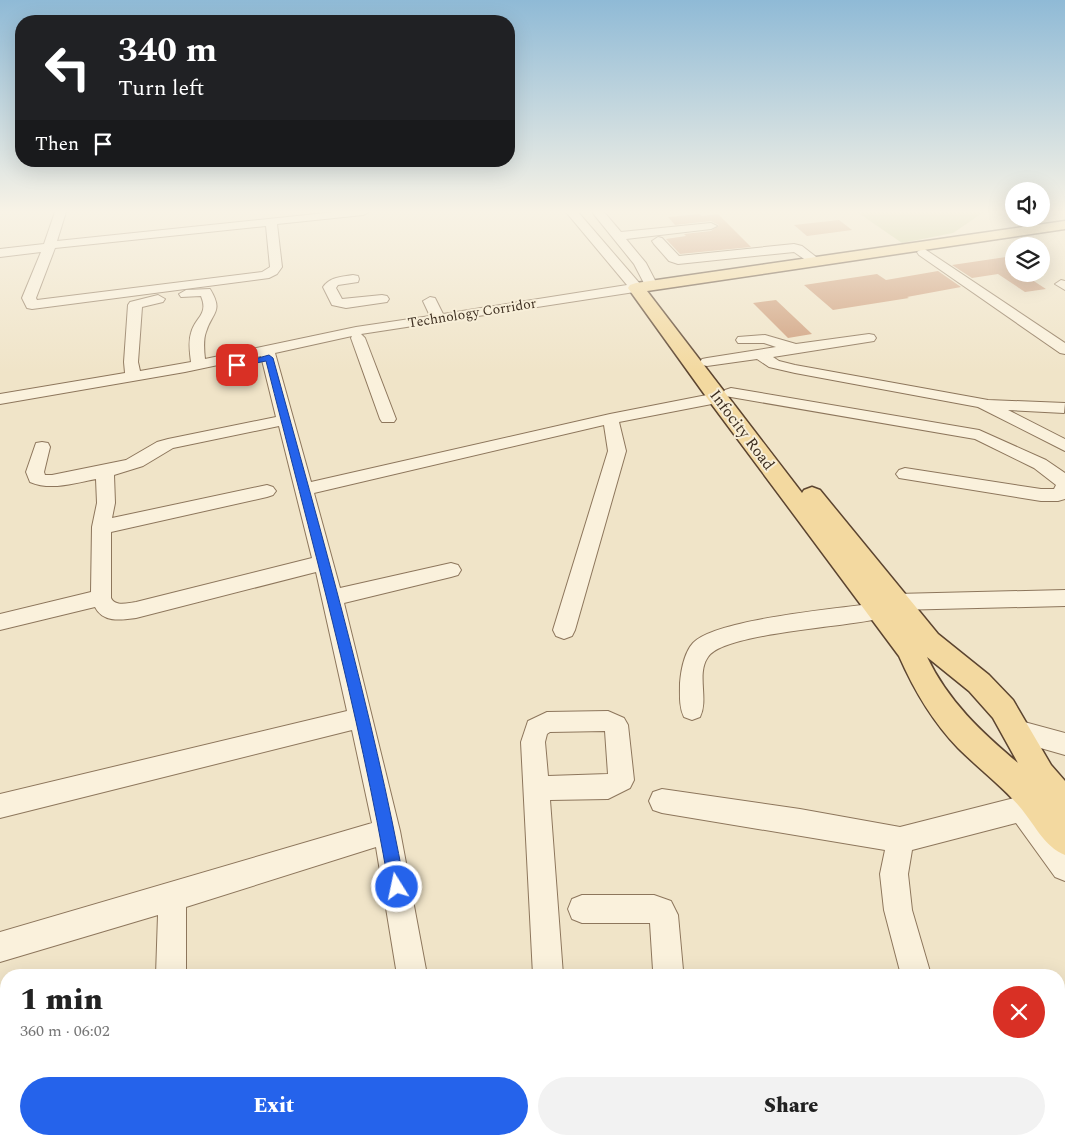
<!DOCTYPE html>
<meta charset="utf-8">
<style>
body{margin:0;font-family:Spectral,serif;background:#f2f2f2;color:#222;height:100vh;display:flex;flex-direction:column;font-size:19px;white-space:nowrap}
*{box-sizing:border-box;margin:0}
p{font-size:16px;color:#767676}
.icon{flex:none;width:28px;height:28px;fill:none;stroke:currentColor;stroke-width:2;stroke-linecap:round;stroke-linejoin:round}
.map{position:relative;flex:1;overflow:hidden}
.side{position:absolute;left:0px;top:969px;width:1065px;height:176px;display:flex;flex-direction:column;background:#fff;border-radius:20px 20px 0 0;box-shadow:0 5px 20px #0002}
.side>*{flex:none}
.guide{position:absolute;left:15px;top:15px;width:500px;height:152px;border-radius:20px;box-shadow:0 5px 20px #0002;background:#202124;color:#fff;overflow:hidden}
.tools{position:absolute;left:1005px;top:182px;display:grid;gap:10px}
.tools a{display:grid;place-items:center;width:45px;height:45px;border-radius:50%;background:#fff;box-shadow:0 5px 20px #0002;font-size:25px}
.pin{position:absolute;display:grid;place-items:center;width:42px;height:42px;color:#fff;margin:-21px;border-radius:10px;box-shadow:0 2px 8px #0006}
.me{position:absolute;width:55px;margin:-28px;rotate:350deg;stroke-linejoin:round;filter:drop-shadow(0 0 4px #0008)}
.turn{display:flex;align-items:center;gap:18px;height:105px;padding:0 20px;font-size:22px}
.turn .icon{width:65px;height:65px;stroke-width:2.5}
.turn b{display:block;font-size:35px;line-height:42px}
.then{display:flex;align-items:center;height:48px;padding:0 20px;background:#0003;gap:10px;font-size:19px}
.round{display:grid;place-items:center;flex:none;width:52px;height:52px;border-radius:26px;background:#f2f2f2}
.head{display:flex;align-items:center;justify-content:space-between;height:85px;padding:0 20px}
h1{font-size:30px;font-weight:800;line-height:38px}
.cta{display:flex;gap:10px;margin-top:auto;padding:10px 20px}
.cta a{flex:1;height:58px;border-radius:30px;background:#2563eb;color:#fff;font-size:20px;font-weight:800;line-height:58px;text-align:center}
.cta a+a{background:#f2f2f2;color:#222}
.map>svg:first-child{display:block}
</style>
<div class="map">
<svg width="1065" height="1144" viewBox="0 0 1065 1144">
<rect width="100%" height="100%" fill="#f0e4c8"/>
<!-- green -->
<path fill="#c9cf9b" d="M 857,212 L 984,212 L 953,233 L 902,243 Z"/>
<!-- building -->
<g fill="#cf9f7d">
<path d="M 699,214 L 702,216 L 718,214 L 751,247 L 680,254 L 666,239 L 686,236 L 684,234 L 711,231 L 719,225 L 711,221 L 675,225 L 668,217 Z"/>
<path d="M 839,220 L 852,230 L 807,236 L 794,225 Z"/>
<path d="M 1006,257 L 1014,262 L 1014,276 L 1023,274 L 1046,289 L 1025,292 L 998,274 L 972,278 L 952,265 Z"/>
<path d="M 938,271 L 961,287 L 907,297 L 909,298 L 833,310 L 804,285 L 877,274 L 886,280 Z"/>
<path d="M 776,300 L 812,334 L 788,338 L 753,303 Z"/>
</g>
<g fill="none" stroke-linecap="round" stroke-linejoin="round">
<defs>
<g id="minor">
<path d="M 55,212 L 66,212 L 57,241 L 335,212 L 369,212 L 363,215 L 277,224 L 282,267 L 277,274 L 269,278 L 32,309 L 27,308 L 22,298 L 41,252 L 0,257 L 0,249 L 44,244 ZM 266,226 L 270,267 L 262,272 L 37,300 L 36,298 L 55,248 Z"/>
<path d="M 566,212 L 578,212 L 641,285 L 642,288 L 641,291 L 361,334 L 365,338 L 396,419 L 394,422 L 382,422 L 380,419 L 351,338 L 352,336 L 275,353 L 311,482 L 610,414 L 717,393 L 723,395 L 725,398 L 723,401 L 717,403 L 619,422 L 626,451 L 575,630 L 572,636 L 564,639 L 556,636 L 553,630 L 608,451 L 604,425 L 314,493 L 340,588 L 451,563 L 458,565 L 461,570 L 458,575 L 451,577 L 344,603 L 400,831 L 427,975 L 397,975 L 376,847 L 186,907 L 186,975 L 156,975 L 158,915 L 0,962 L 0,932 L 372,823 L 352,730 L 0,818 L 0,794 L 347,711 L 316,572 L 136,618 C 121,620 103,623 95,607 L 0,630 L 0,614 L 91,592 L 92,527 L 97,503 L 96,479 C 75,483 51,491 30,482 L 26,472 L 36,443 L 42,442 L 48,443 L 50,447 L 44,472 L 45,475 L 52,475 L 126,460 L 157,442 L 168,439 L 276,417 L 261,356 L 185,372 L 0,404 L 0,394 L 125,373 L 124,362 L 128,305 L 130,302 L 158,295 L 165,299 L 163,302 L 142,307 L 138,362 L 140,371 L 191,362 C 190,353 188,343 191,333 C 195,317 209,315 201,296 L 181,297 L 179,294 L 186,290 L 210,289 C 224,312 212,312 206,332 C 203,340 204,350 205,359 L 356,327 L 430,316 L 423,301 L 430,297 L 435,298 L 443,314 L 627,285 ZM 279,426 L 312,558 L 136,602 C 128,603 115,607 111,598 L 111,532 L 267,497 L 273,495 L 276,491 L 273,487 L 267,485 L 112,518 L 115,503 L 114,475 L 143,466 L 173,448 Z"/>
<path d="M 592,212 L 604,212 L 621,232 L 711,223 L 717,226 L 711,229 L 626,239 L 646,263 L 658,286 L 652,290 L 647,289 L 634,264 Z"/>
<path d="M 658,237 L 662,238 L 679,256 L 794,244 L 802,246 L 820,260 L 818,263 L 810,263 L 794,252 L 678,264 L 669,261 L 654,244 L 652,241 Z"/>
<path d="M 923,248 L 1065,343 L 1065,354 L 1060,353 L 919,255 L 917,252 Z"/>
<path d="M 353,275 L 358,276 L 359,279 L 358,282 L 338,285 L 336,288 L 342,299 L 382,295 L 387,296 L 389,299 L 387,302 L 346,308 L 332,305 L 323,287 C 330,277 341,277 353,275 Z"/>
<path d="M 1061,280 L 1065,281 L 1065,290 L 1055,284 Z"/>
<path d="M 869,334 L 874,335 L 876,338 L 874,341 L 773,357 L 779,361 L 795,365 L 988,400 L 1065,403 L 1064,413 L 1008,410 L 1065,439 L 1065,451 L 978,407 L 795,373 L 769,367 L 757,359 L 707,366 L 702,365 L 700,362 L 702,359 L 707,358 L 776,347 L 764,343 L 738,343 L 736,340 L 738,337 L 765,335 L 796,344 Z"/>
<path d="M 731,388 L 979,430 L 1046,460 L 1065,473 L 1065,499 L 1058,501 L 1041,501 L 899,478 L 896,474 L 899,470 L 905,468 L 1041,489 L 1054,489 L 1056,485 L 1034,468 L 975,439 L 725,396 L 723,393 L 725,390 Z"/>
<path d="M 1065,590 L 1065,606 L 896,610 L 889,608 L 886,602 L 889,596 L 896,594 Z"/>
<path d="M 879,603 L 886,605 L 889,611 L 886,617 C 854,627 724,632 708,657 C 696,674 709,699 700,717 L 692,720 L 684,717 C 679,707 680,695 680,683 C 681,671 684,653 693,643 C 715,619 842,608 879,603 Z"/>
<path d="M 608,711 L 624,718 L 628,725 L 634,780 L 630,788 L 608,799 L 550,800 L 563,975 L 533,975 L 521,742 L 528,721 L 547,712 ZM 605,731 L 608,774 L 548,776 L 545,742 L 547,734 L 550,732 Z"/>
<path d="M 1017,720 L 1065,733 L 1065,755 L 1009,739 L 1005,731 L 1009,723 Z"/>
<path d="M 662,789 L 800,809 L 900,827 L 1018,797 L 1036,790 L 1045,793 L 1049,802 L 1045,811 L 1040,813 L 1065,845 L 1065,881 L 1055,877 L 1016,823 L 912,850 L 908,874 L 912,910 L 931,975 L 901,975 L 884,910 L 880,874 L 885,850 L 662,813 L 653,810 L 649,801 L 653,792 Z"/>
<path d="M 582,895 L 654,895 L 671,901 L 678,915 L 683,970 L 681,975 L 651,975 L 653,970 L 650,923 L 582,923 L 572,919 L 568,909 L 572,899 Z"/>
<rect x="151" y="1139" width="34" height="5"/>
<path d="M 426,1139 L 460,1139 L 461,1144 L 427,1144 Z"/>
<rect x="815" y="1139" width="34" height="5"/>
<path d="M 886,1139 L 937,1139 L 939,1144 L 888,1144 Z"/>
</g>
<path id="major" d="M 1065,221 L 1065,229 L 647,291 L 802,493 L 804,490 L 812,487 L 820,490 L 938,634 L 989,675 L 1013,700 L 1051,765 L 1065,781 L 1065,855 C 1044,847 1034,823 1019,806 C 1001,785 978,768 958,748 C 932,721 914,690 899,656 L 710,402 L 628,288 L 630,285 L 636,283 ZM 927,657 L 969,691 L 993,718 L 1018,763 C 981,732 948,701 927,657 Z"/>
</defs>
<!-- minor casing -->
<use href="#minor" stroke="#8d765c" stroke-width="2"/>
<!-- major casing -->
<use href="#major" stroke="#5b4430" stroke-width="3"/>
<!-- minor -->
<use href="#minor" fill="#faf1dc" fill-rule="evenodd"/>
<!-- major -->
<use href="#major" fill="#f3d9a0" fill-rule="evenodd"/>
</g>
<!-- sky -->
<linearGradient id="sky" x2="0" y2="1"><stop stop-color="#8fbad6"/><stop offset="0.57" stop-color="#f8f3e6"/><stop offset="1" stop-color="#f8f3e6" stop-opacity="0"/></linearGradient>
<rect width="1065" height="372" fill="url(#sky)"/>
<!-- route -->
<path fill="#2563eb" stroke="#184099" d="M 269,355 L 273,358 C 321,533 372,708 405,887 L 402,893 L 397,895 L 391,893 L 389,887 C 359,710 310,535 266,361 L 237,367 L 233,365 Z"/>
<g text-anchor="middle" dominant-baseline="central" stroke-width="4" stroke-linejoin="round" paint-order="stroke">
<!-- far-street labels -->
<g font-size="14" fill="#3d2e20" stroke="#f7eed8">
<text transform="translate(472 313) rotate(-9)">Technology Corridor</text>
</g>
<!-- street labels -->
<g font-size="16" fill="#3d2e20" stroke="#f7eed8">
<text transform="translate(742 430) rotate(53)">Infocity Road</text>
</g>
</g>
</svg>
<div class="tools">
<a><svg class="icon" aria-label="sound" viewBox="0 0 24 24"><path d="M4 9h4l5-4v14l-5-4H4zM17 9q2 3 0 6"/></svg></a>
<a><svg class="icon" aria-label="layers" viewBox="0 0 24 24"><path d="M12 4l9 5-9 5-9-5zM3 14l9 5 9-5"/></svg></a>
</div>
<div class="pin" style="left:237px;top:365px;background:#d93025"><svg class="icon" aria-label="arrive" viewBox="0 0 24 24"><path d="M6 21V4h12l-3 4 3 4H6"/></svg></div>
<svg class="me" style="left:397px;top:887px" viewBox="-20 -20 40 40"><circle r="17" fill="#2563eb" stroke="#fff" stroke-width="3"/><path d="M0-11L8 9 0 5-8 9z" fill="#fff"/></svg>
<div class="guide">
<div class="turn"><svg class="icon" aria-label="left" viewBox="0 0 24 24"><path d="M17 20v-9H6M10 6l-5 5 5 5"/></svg><div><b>340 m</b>Turn left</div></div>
<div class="then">Then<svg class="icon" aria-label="arrive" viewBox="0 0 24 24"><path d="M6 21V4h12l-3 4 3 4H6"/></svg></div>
</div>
<section class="side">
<div class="head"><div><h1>1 min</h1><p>360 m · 06:02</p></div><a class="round" style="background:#d93025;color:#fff"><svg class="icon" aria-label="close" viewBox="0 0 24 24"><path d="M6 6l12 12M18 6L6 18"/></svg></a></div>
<div class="cta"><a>Exit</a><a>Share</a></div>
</section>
</div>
